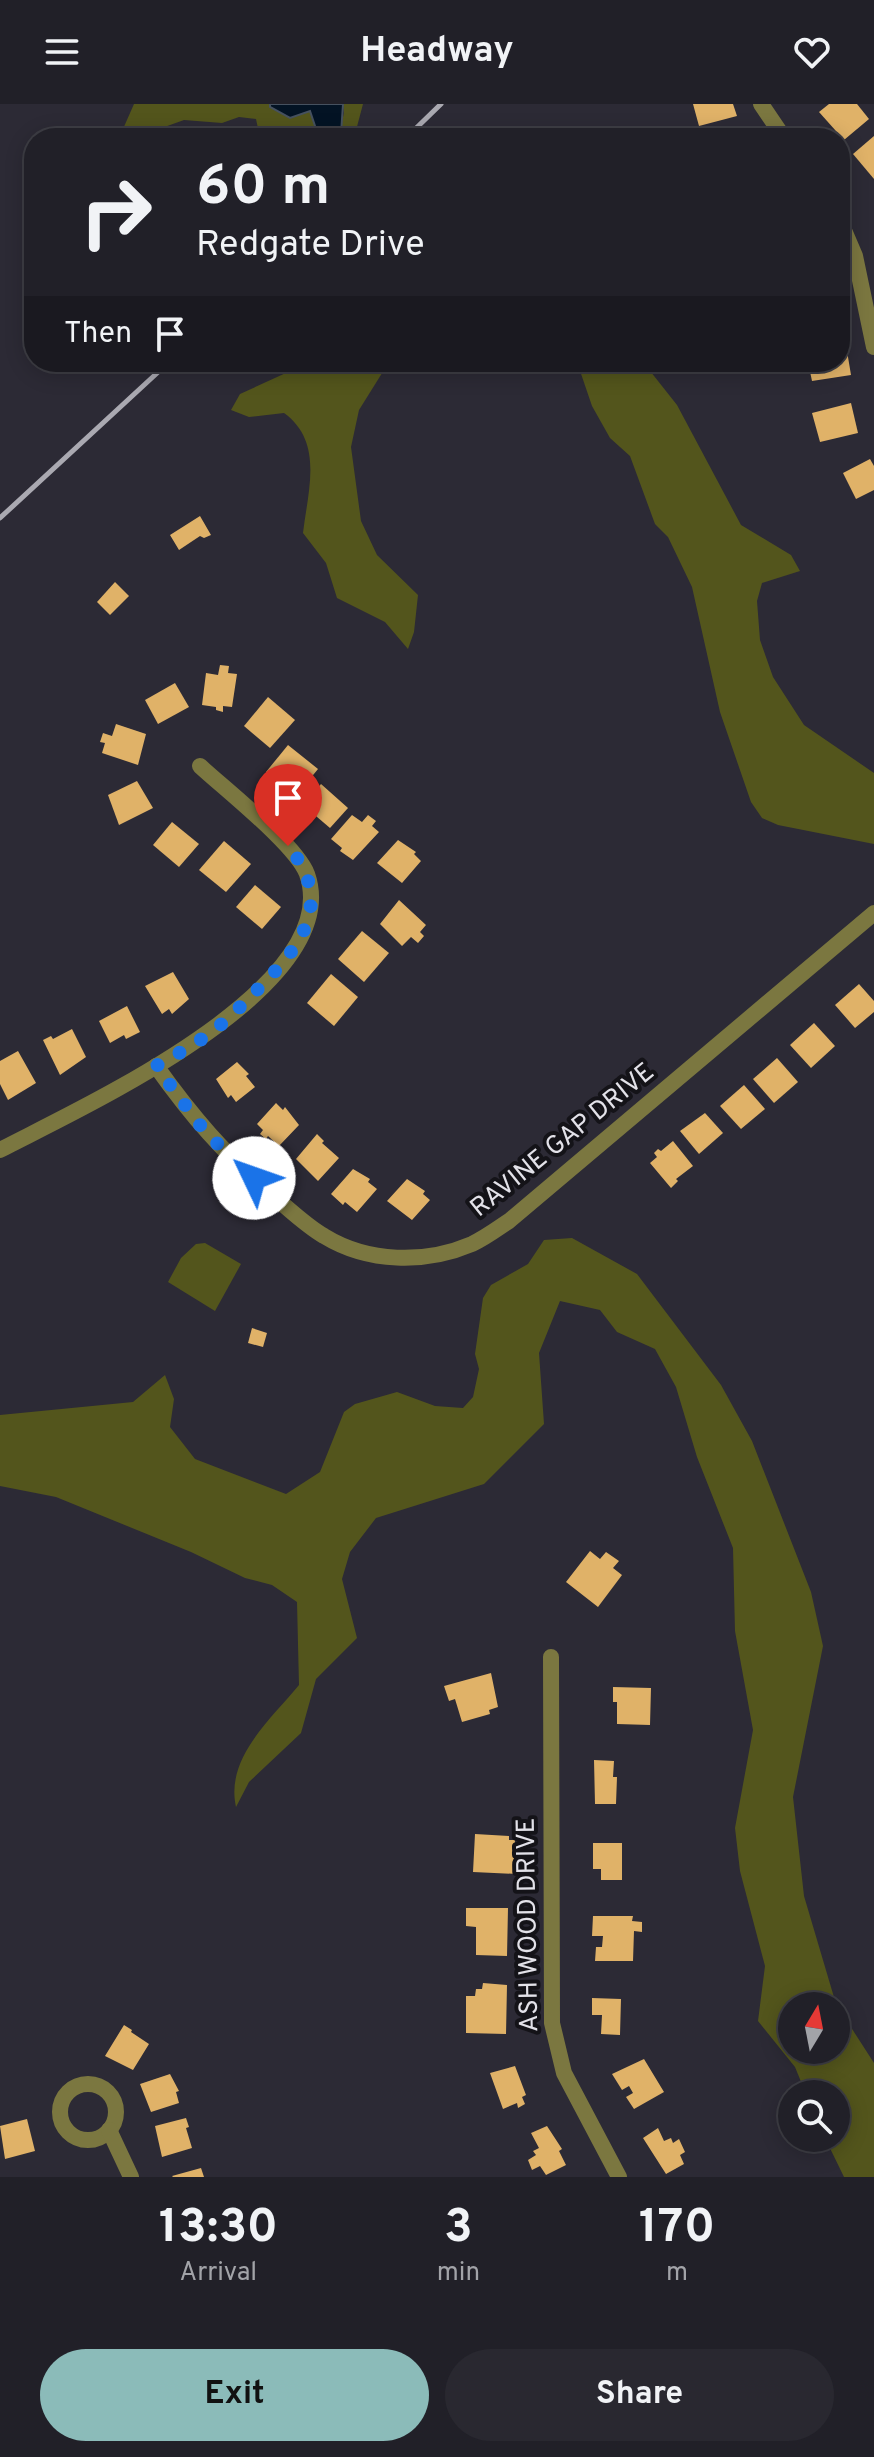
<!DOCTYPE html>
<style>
body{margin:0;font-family:Overpass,sans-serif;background:#292830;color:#f1f3f6;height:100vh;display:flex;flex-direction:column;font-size:30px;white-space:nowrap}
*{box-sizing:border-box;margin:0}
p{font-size:26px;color:#a2a3a8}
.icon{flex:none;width:44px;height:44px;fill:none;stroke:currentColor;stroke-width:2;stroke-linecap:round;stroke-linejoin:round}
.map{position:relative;height:2073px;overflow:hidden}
.details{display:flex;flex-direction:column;background:#212028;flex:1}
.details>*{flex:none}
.banner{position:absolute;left:24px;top:24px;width:826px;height:244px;border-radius:32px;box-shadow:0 4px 20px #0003,0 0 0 2px #3e3e45;background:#212028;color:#f1f3f6;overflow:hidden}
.needle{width:52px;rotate:10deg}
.controls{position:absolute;left:778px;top:1888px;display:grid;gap:16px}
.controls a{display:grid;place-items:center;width:72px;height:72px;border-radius:50%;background:#212028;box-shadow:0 4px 20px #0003,0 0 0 2px #3e3e45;font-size:40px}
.pin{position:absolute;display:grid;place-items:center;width:68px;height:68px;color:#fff;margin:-82px -34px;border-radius:50% 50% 50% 0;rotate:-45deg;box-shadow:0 0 8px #0007}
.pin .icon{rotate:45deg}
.me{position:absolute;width:88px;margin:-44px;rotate:312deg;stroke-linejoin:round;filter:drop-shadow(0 0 6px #0008)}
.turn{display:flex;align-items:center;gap:28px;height:168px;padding:0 40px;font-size:36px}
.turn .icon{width:104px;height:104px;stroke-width:2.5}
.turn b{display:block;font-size:56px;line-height:68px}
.then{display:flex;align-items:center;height:76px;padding:0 40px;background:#0003;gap:16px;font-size:30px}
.eta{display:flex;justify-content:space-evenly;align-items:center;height:136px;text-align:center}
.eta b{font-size:48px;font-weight:700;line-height:56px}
.action{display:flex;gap:16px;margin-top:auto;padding:16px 40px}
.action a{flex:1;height:92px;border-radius:48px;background:#8bbbb9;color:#111;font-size:32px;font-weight:700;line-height:92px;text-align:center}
.action a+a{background:#292830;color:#f1f3f6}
header{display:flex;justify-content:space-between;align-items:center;height:104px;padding:0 40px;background:#212028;font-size:36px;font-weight:700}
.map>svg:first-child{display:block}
</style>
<header><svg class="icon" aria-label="menu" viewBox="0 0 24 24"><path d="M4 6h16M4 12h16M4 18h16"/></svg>Headway<svg class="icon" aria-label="heart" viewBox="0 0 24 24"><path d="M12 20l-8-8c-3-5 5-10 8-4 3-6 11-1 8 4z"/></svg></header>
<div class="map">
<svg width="874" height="2073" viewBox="0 0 874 2073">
<rect width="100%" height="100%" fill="#2c2a35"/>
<!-- green -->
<g fill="#53551c" fill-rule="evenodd">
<path d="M 134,0 L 269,0 L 271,3 L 310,7 L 315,22 L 308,34 L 260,34 L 256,15 L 239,13 L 222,19 L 184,16 L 134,34 L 119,34 Z"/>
<path d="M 343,0 L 363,0 L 354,34 L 338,34 L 344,9 Z"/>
<path d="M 310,258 L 389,258 L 359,306 L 351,343 L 361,417 L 377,451 L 418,491 L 414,528 L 408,545 L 385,518 L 337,494 L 326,459 L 303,429 C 308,386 324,338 284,309 L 249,313 L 231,306 L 240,290 Z"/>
<path d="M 577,258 L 643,258 L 677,301 L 741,421 L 791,451 L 800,467 L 762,479 L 757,497 L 760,536 L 773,573 L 804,621 L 874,669 L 874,740 L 778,721 L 762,714 L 751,698 L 720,608 L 692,483 L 668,433 L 655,420 L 630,352 L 610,334 L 592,302 Z"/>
<path d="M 572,1134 L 637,1170 L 721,1281 L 752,1337 L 811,1488 L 823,1542 L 793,1693 L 804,1792 L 836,1900 L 874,1959 L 874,2073 L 844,2073 L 825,2034 L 836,2034 L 836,1990 L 806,1990 L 795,1963 L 758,1917 L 765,1862 L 740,1767 L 735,1724 L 753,1626 L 735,1527 L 733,1444 L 697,1353 L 676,1283 L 655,1245 L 617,1228 L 600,1206 L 560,1197 L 539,1249 L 544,1320 L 484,1380 L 376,1414 L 350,1448 L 342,1475 L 357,1534 L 316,1575 L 301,1629 L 249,1678 L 236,1703 C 225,1654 271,1615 299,1581 L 297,1498 L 272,1481 L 245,1474 L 191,1448 L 56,1393 L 0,1382 L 0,1311 L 133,1298 L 165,1271 L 174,1295 L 170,1323 L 195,1355 L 286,1390 L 320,1368 L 344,1308 L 355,1300 L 397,1288 L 435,1302 L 463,1304 L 473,1293 L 479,1265 L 475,1250 L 483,1194 L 491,1181 L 528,1160 L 544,1136 ZM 792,1902 L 836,1902 L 836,1946 L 792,1946 Z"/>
<path d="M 205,1139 L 241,1160 L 215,1207 L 168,1178 L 181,1154 L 196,1140 Z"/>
</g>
<!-- water -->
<path fill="#031324" stroke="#46515f" stroke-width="2" d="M 270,0 L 343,0 L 341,30 L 338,34 L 308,34 L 315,22 L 310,7 L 290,14 L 270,3 Z"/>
<!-- building -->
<g fill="#e0b268">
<path d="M 693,0 L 733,0 L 737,12 L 699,22 Z"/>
<path d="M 829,0 L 857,0 L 869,15 L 844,36 L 819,8 Z"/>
<path d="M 874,32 L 874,75 L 853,50 Z"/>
<path d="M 846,241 L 851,271 L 812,277 L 808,258 L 840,258 L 840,242 Z"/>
<path d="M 851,299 L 858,329 L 820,338 L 812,309 Z"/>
<path d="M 870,355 L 874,362 L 874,386 L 856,395 L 843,369 Z"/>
<path d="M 200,412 L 211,431 L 204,434 L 200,432 L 179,446 L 170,431 Z"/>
<path d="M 115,478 L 129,492 L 110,511 L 97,498 Z"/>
<path d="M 220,561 L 229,562 L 228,569 L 237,570 L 232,603 L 223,602 L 223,608 L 216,606 L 216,603 L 202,601 L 206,569 L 218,571 Z"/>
<path d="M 175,579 L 189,603 L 158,620 L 145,596 Z"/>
<path d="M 268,593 L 295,616 L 270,644 L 244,622 Z"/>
<path d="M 116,620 L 146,630 L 138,661 L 102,649 L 105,639 L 100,638 L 103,629 L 112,632 Z"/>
<path d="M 288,641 L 318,665 L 296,692 L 266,668 Z"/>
<path d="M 137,677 L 153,704 L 119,721 L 108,691 Z"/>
<path d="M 321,680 L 348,704 L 330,724 L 303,701 Z"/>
<path d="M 352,711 L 362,718 L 368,711 L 376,717 L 372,722 L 379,728 L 353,756 L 340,747 L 342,744 L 331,735 Z"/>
<path d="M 172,718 L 199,740 L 179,763 L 153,741 Z"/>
<path d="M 398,736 L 416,748 L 414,750 L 421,757 L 402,779 L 377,759 Z"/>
<path d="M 224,737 L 251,760 L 226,788 L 199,766 Z"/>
<path d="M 255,781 L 281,803 L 262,825 L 236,803 Z"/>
<path d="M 399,796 L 426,821 L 420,828 L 424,832 L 418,839 L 411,833 L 402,842 L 380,820 Z"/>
<path d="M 362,827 L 389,849 L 364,878 L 338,855 Z"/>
<path d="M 173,868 L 189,895 L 172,910 L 169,905 L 162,910 L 145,882 Z"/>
<path d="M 331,870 L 358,893 L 334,922 L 307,899 Z"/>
<path d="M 859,880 L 874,897 L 874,908 L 855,924 L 835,901 Z"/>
<path d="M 127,902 L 140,928 L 126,935 L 124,931 L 110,939 L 99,917 Z"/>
<path d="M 814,919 L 835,942 L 811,964 L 790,941 Z"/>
<path d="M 72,925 L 86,953 L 60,971 L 43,936 L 51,932 L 53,935 Z"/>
<path d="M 18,947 L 36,979 L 8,996 L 0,980 L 0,957 Z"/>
<path d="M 777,954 L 798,978 L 774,999 L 753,975 Z"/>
<path d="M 237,958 L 249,970 L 246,972 L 255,983 L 236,998 L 231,991 L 228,994 L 216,975 Z"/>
<path d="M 744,981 L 765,1005 L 741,1025 L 720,1002 Z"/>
<path d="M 276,999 L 283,1006 L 285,1003 L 299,1021 L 279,1042 L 268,1032 L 266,1035 L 260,1030 L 263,1026 L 257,1020 Z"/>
<path d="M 705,1009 L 723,1029 L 699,1050 L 680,1027 Z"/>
<path d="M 317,1030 L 324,1037 L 322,1039 L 339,1054 L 318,1077 L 296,1055 Z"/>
<path d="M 673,1037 L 693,1062 L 676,1075 L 678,1077 L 671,1084 L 650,1059 L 657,1053 L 654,1049 L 658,1045 L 661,1047 Z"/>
<path d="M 353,1065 L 370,1075 L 368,1078 L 377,1085 L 357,1108 L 345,1098 L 343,1101 L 331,1090 Z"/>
<path d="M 407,1075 L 425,1087 L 423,1090 L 430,1096 L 412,1116 L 387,1097 Z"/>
<path d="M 252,1224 L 267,1229 L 263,1243 L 248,1239 Z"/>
<path d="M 590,1447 L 600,1455 L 606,1448 L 619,1457 L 613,1464 L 622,1471 L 598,1503 L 566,1478 Z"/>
<path d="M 491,1569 L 498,1603 L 489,1606 L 490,1610 L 462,1618 L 455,1595 L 449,1597 L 444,1582 Z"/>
<path d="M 613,1583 L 651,1584 L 650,1621 L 617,1620 L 617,1598 L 613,1598 Z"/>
<path d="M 594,1656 L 614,1657 L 613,1673 L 617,1673 L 616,1700 L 595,1700 Z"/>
<path d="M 475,1730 L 509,1732 L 509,1736 L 515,1736 L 514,1755 L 519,1755 L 518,1770 L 473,1768 Z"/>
<path d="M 593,1739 L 622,1739 L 622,1776 L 601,1776 L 601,1765 L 593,1765 Z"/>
<path d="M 466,1804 L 508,1804 L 507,1852 L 476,1851 L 476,1823 L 466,1822 Z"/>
<path d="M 593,1812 L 633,1812 L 632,1817 L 642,1818 L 642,1828 L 634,1827 L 633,1857 L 595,1857 L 596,1843 L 602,1843 L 603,1832 L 592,1832 Z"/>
<path d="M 483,1879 L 507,1881 L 506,1930 L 466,1929 L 466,1892 L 475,1892 L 476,1885 L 482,1885 Z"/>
<path d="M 592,1894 L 621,1895 L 620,1931 L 601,1930 L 602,1911 L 592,1911 Z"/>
<path d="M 124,1921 L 132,1926 L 131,1928 L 149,1940 L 133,1966 L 105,1952 Z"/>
<path d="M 644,1955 L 664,1988 L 634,2005 L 626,1993 L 633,1989 L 629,1982 L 622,1986 L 612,1970 Z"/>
<path d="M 515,1962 L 526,1991 L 522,1993 L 525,2000 L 518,2004 L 517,1999 L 503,2005 L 490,1969 Z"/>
<path d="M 170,1970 L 179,1987 L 176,1988 L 179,1999 L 151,2008 L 140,1980 Z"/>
<path d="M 186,2014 L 189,2023 L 186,2024 L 192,2044 L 162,2053 L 155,2022 Z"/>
<path d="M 27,2015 L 35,2047 L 5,2055 L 0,2022 Z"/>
<path d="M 547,2022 L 562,2045 L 559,2047 L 566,2061 L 546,2071 L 540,2062 L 532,2066 L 528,2056 L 536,2051 L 533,2047 L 539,2044 L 531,2029 Z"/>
<path d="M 658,2024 L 664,2037 L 671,2034 L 673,2039 L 679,2035 L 685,2048 L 680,2051 L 684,2060 L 666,2070 L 643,2034 Z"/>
<path d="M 201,2064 L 204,2073 L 173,2073 L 172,2072 Z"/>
</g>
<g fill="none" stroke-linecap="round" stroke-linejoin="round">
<!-- street -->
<g stroke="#7b7740" stroke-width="16">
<path d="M 761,0 L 784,34"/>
<path d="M 840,117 L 855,152 L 874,243"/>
<path d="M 156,962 C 193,1014 223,1048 271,1090 C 288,1104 305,1121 324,1132 C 368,1159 425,1160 472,1140 C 485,1134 497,1125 509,1117 L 874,809"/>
<path d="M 0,1046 C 78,1005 347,884 307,770 C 296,741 226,686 200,662"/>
<path d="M 551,1553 L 552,1919 L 564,1969 L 619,2073"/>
<circle cx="88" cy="2008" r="28"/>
<path d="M 109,2026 L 131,2073"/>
</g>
<!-- rail -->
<g stroke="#aaa9b1" stroke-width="5">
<path d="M 406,34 L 441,0"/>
<path d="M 0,414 L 169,258"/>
</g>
</g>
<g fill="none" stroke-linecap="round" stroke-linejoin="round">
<!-- route -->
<path stroke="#1a73e8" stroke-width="14" stroke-dasharray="0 25.2" d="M 254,1074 L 206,1029 L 156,962 C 174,952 192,942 209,930 C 228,916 246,897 263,880 C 305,837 333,796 288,742"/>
</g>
<g text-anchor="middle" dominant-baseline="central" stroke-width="8" stroke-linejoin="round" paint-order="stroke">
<!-- street labels -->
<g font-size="26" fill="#e3e2e9" stroke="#141318">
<text transform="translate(563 1037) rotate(-39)">RAVINE GAP DRIVE</text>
<text transform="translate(529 1821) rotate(-91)">ASH WOOD DRIVE</text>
</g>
</g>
</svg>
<div class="controls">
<a><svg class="needle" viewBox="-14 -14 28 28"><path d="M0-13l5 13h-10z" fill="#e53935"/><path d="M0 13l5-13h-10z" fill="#a2a3a8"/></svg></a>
<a><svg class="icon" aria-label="search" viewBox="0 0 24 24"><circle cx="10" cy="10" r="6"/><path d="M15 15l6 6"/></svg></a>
</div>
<div class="pin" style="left:288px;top:742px;background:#d93025"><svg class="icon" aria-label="arrive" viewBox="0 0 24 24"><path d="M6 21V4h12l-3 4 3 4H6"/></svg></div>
<svg class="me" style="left:254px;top:1074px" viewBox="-20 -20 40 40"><circle r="19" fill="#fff"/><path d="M0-13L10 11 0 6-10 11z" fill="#1a73e8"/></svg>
<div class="banner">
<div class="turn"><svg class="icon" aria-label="right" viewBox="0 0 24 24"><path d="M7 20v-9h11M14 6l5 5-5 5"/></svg><div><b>60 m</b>Redgate Drive</div></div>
<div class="then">Then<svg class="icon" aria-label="arrive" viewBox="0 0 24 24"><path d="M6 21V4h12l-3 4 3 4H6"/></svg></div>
</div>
</div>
<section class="details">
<div class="eta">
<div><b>13:30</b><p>Arrival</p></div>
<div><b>3</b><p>min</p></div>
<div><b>170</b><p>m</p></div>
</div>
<div class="action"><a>Exit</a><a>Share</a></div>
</section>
